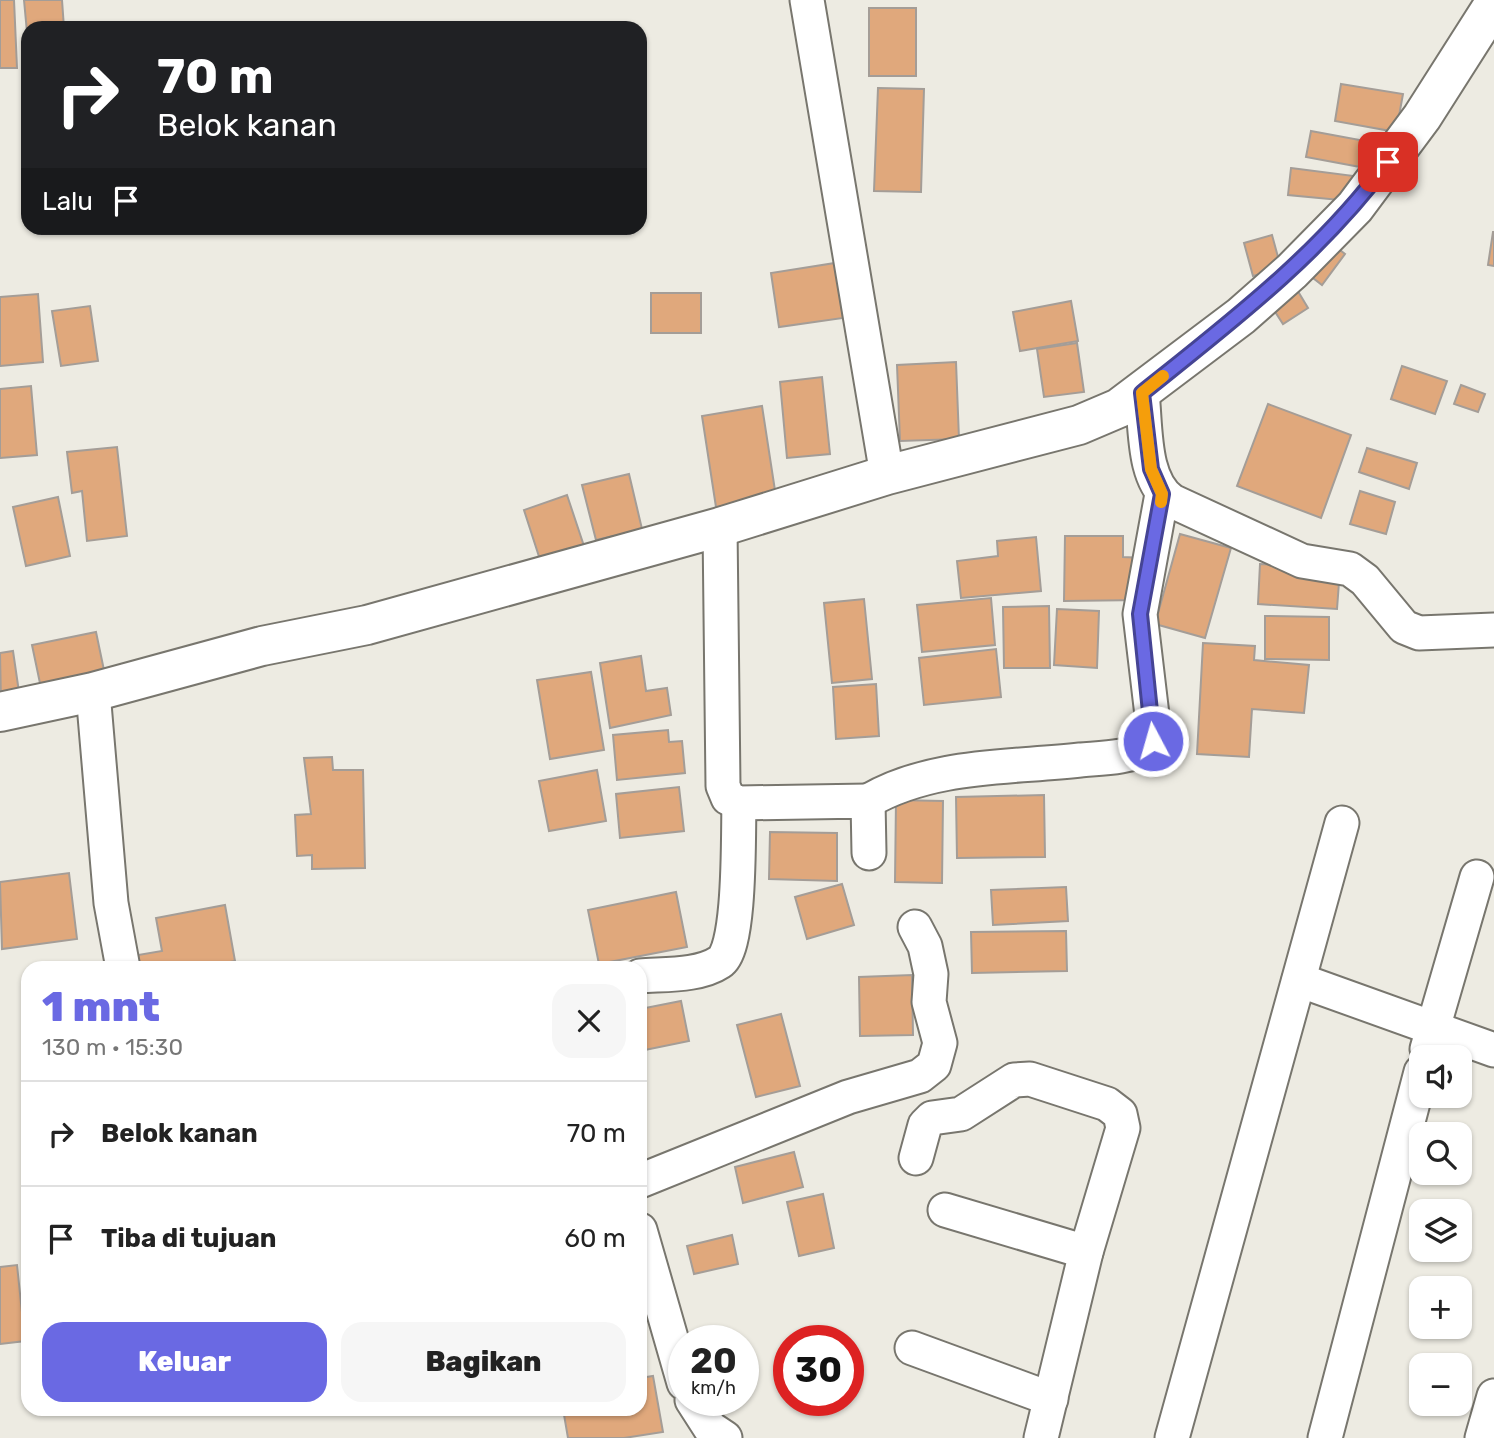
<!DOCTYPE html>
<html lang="id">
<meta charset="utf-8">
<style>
body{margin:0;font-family:Rubik,sans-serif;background:#f6f6f6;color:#222;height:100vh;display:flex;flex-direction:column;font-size:26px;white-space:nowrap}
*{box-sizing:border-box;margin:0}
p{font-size:23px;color:#767676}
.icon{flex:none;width:38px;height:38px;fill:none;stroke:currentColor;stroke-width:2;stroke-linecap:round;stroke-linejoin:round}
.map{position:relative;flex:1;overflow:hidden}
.details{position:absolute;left:21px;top:961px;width:626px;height:455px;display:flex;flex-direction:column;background:#fff;border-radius:21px;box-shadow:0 2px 5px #0004}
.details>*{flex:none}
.guide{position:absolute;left:21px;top:21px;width:626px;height:214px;border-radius:21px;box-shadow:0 2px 5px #0004;background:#202124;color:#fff;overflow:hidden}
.fabs{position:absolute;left:1409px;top:1045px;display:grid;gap:14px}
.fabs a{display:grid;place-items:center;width:63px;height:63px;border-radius:14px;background:#fff;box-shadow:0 2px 5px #0004;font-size:35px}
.speed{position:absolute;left:668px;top:1325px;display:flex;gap:14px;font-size:35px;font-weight:700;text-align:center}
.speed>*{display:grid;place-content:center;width:91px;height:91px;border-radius:50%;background:#fff;box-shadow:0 2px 5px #0004;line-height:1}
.speed small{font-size:18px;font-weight:400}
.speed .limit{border:10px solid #d22;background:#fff;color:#111}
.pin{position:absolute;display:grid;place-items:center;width:60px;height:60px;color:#fff;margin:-30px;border-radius:14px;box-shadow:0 4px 10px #0006}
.me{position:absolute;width:77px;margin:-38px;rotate:354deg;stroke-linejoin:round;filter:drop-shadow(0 0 5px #0008)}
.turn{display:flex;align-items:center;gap:24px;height:147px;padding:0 21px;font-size:32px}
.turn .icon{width:91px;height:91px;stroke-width:2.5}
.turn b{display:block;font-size:49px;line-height:60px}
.then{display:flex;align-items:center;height:66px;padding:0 21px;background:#0003;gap:14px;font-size:26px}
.round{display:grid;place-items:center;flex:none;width:74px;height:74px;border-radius:21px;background:#f6f6f6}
.summary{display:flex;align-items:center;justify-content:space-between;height:119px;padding:0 21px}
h1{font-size:42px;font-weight:800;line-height:52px;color:#6a69e3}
.cta{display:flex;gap:14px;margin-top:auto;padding:14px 21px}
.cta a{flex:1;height:80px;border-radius:21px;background:#6a69e3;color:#fff;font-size:28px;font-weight:800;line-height:80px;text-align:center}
.cta a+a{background:#f6f6f6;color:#222}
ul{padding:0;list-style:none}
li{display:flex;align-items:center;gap:21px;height:105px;padding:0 21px;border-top:2px solid #e0e0e0}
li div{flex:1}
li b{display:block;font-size:26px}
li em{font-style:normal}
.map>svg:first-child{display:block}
</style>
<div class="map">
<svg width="1494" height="1438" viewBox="0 0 1494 1438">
<rect width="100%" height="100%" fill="#edebe2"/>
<!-- building -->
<g fill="#e0a87c" stroke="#a49d97" stroke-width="2">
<path d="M 0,0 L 14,0 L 17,68 L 0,68 Z"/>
<path d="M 24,0 L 62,0 L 64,28 L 28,28 L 28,43 Z"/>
<rect x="869" y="8" width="47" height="68"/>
<path d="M 1341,84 L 1403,94 L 1396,132 L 1335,121 Z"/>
<path d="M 878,88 L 924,89 L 921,192 L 874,191 Z"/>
<path d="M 1311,131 L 1376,143 L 1371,169 L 1306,157 Z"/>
<path d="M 1291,168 L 1354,176 L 1350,201 L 1288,195 Z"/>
<path d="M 1493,232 L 1494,232 L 1494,266 L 1488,265 Z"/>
<path d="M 1272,235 L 1281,268 L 1253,276 L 1244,243 Z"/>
<path d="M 1327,240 L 1345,254 L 1322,285 L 1304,271 Z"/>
<path d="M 835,263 L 843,318 L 779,327 L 771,273 Z"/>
<path d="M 1296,288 L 1308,308 L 1283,324 L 1270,304 Z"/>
<rect x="651" y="293" width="50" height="40"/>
<path d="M 38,294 L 43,362 L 0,366 L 0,297 Z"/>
<path d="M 1071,301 L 1078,341 L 1020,351 L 1013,312 Z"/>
<path d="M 90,306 L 98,361 L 61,366 L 52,311 Z"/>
<path d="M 1077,343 L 1084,392 L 1044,397 L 1037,349 Z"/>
<path d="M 956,362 L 959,439 L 900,441 L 897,365 Z"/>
<path d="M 1402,366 L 1447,381 L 1435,414 L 1391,399 Z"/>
<path d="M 822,377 L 830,454 L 787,458 L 780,382 Z"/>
<path d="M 1461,385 L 1485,394 L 1478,412 L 1454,404 Z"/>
<path d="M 31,386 L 37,455 L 0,458 L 0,389 Z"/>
<path d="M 1268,404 L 1351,435 L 1321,518 L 1237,486 Z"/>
<path d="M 762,406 L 776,497 L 716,507 L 702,416 Z"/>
<path d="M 117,447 L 127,536 L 87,541 L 82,491 L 72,493 L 67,452 Z"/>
<path d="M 1367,448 L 1417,463 L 1409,489 L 1359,472 Z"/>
<path d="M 629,474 L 642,529 L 638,530 L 642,544 L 618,551 L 614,536 L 596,540 L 582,485 Z"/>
<path d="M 1360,491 L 1395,502 L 1386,534 L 1350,524 Z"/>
<path d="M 567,495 L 588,558 L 544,572 L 524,510 Z"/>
<path d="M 58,497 L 70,556 L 26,566 L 13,507 Z"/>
<path d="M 1180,534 L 1231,548 L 1205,638 L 1155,624 Z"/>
<path d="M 1065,536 L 1123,536 L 1123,557 L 1144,558 L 1142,600 L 1064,601 Z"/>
<path d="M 1036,537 L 1041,591 L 961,598 L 957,561 L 998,556 L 997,541 Z"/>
<path d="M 1260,564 L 1340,569 L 1337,609 L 1258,604 Z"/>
<path d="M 991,598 L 995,645 L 922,652 L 917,605 Z"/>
<path d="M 864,599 L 872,679 L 832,683 L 824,603 Z"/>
<path d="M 1049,606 L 1050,668 L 1004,668 L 1003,607 Z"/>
<path d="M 1057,609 L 1099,611 L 1097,668 L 1054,665 Z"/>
<path d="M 1265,616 L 1329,617 L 1329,660 L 1265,659 Z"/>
<path d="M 96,632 L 105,675 L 41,688 L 32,645 Z"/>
<path d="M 1203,643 L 1255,646 L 1254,660 L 1309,665 L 1304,713 L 1252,709 L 1249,757 L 1197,754 Z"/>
<path d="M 996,649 L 1001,697 L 924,705 L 919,658 Z"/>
<path d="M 13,651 L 20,699 L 1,702 L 0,653 Z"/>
<path d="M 641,656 L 646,691 L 667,688 L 671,715 L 610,728 L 600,663 Z"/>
<path d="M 591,672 L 604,750 L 550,759 L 537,680 Z"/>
<path d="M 876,684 L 879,736 L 836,739 L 833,687 Z"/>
<path d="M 668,730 L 669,742 L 682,741 L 685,773 L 617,780 L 613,735 Z"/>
<path d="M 332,757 L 333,770 L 363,770 L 365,868 L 312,869 L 312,855 L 297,856 L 295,815 L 311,814 L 304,758 Z"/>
<path d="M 597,770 L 606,821 L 549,831 L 539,781 Z"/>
<path d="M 679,787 L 684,831 L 620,838 L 616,794 Z"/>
<path d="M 1044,795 L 1045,857 L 957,858 L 956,797 Z"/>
<path d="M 896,800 L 943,801 L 942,883 L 895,882 Z"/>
<path d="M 770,832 L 837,833 L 837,881 L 769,879 Z"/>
<path d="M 69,873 L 77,939 L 2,949 L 0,882 Z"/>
<path d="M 842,884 L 854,925 L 807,939 L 795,897 Z"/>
<path d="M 1066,887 L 1068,921 L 993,925 L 991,890 Z"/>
<path d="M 676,892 L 687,947 L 599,964 L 588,910 Z"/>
<path d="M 225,905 L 235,961 L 199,968 L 140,968 L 138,955 L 162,951 L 156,918 Z"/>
<path d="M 1066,931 L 1067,971 L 972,973 L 971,932 Z"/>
<path d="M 912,975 L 913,1035 L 860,1036 L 859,977 Z"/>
<path d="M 681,1001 L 689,1041 L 640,1051 L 640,1009 Z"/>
<path d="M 781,1014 L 800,1086 L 756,1097 L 737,1025 Z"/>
<path d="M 794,1152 L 803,1187 L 743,1203 L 735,1167 Z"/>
<path d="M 823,1194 L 834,1248 L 799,1256 L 787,1202 Z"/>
<path d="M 732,1235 L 738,1264 L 694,1274 L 687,1246 Z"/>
<path d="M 17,1265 L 25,1341 L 0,1344 L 0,1267 Z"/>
<path d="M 653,1376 L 663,1432 L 624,1438 L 568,1438 L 563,1409 L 640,1409 L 640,1378 Z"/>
</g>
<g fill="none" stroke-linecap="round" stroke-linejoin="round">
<defs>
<g id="minor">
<path d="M 807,0 L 887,475"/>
<path d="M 1142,393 C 1146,427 1142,480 1172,501 L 1302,561 L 1350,569 L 1365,580 L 1404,627 L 1419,633 L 1494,630"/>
<path d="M 720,527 L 723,786 L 728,798 L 739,803 L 868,801 L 869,853"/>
<path d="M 93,692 L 111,903 L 123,968"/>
<path d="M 868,801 C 932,764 1008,768 1080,760 C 1102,758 1128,758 1149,747 L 1154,732 L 1140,614 L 1162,494"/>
<path d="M 640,976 C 665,974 699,976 720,962 C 741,949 738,831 739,803"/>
<path d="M 1299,980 L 1494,1050"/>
<path d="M 1427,1049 L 1477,877"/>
<path d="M 916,1158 L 925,1125 L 932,1118 L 961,1114 L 1014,1080 L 1030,1079 L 1107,1104 L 1120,1114 L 1123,1128 L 1086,1252 L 1041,1438"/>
<path d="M 640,1181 L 848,1097 L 920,1076 L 934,1065 L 940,1043 L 929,1002 L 931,974 L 925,946 L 915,927"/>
<path d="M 945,1210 L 1086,1252"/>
<path d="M 640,1230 L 684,1383"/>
<path d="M 912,1348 L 1051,1399"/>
<path d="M 692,1400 L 710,1428 L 725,1438"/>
<path d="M 1172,1438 L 1342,823"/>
<path d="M 1325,1438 L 1421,1072"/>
<path d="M 1482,1438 L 1494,1396"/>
</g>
<path id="tertiary" d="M 0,712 L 93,692 L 262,646 L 367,625 L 720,527 L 887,475 L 1079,425 L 1119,408 L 1241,316 L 1292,271 L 1355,207 L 1422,117 L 1494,4"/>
</defs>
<!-- minor casing -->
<use href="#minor" stroke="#78766e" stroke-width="37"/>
<!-- tertiary casing -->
<use href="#tertiary" stroke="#78766e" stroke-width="42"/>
<!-- minor -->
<use href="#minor" stroke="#fff" stroke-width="33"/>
<!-- tertiary -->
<use href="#tertiary" stroke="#fff" stroke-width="38"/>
</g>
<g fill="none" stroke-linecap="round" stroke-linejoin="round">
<defs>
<path id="route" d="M 1153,741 L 1140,614 L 1162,494 L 1151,469 L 1142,393 C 1231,322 1320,254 1388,162"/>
</defs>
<!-- route casing -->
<use href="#route" stroke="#454494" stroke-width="18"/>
<!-- route -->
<use href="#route" stroke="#6a69e3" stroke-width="12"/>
<!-- slow -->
<path stroke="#f59e0b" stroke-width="12" d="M 1161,502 L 1162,494 L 1151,469 L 1142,393 L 1163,376"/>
</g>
</svg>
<div class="fabs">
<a><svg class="icon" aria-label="sound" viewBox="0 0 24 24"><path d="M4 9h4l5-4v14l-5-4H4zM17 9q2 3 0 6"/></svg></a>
<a><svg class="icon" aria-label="search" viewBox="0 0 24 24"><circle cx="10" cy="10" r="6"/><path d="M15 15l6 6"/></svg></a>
<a><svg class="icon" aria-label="layers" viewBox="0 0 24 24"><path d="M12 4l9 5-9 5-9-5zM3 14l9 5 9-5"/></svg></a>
<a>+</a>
<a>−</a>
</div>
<div class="speed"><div>20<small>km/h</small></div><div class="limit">30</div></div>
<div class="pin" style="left:1388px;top:162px;background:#d93025"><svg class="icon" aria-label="arrive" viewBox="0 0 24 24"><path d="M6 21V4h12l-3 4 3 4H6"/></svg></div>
<svg class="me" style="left:1153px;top:741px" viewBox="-20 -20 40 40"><circle r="17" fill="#6a69e3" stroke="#fff" stroke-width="3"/><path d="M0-11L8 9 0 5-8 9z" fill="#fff"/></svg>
<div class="guide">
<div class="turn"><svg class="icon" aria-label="right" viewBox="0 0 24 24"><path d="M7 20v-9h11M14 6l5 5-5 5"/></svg><div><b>70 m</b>Belok kanan</div></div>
<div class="then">Lalu<svg class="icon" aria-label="arrive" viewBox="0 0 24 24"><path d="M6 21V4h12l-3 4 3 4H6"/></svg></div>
</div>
<section class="details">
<div class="summary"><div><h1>1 mnt</h1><p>130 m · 15:30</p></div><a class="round"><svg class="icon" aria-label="close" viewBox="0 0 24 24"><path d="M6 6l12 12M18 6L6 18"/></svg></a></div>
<ul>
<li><svg class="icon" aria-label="right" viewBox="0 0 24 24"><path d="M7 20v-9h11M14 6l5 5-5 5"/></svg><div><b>Belok kanan</b></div><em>70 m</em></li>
<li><svg class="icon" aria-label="arrive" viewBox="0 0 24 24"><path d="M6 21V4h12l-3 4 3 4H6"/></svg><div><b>Tiba di tujuan</b></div><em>60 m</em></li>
</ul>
<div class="cta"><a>Keluar</a><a>Bagikan</a></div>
</section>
</div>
